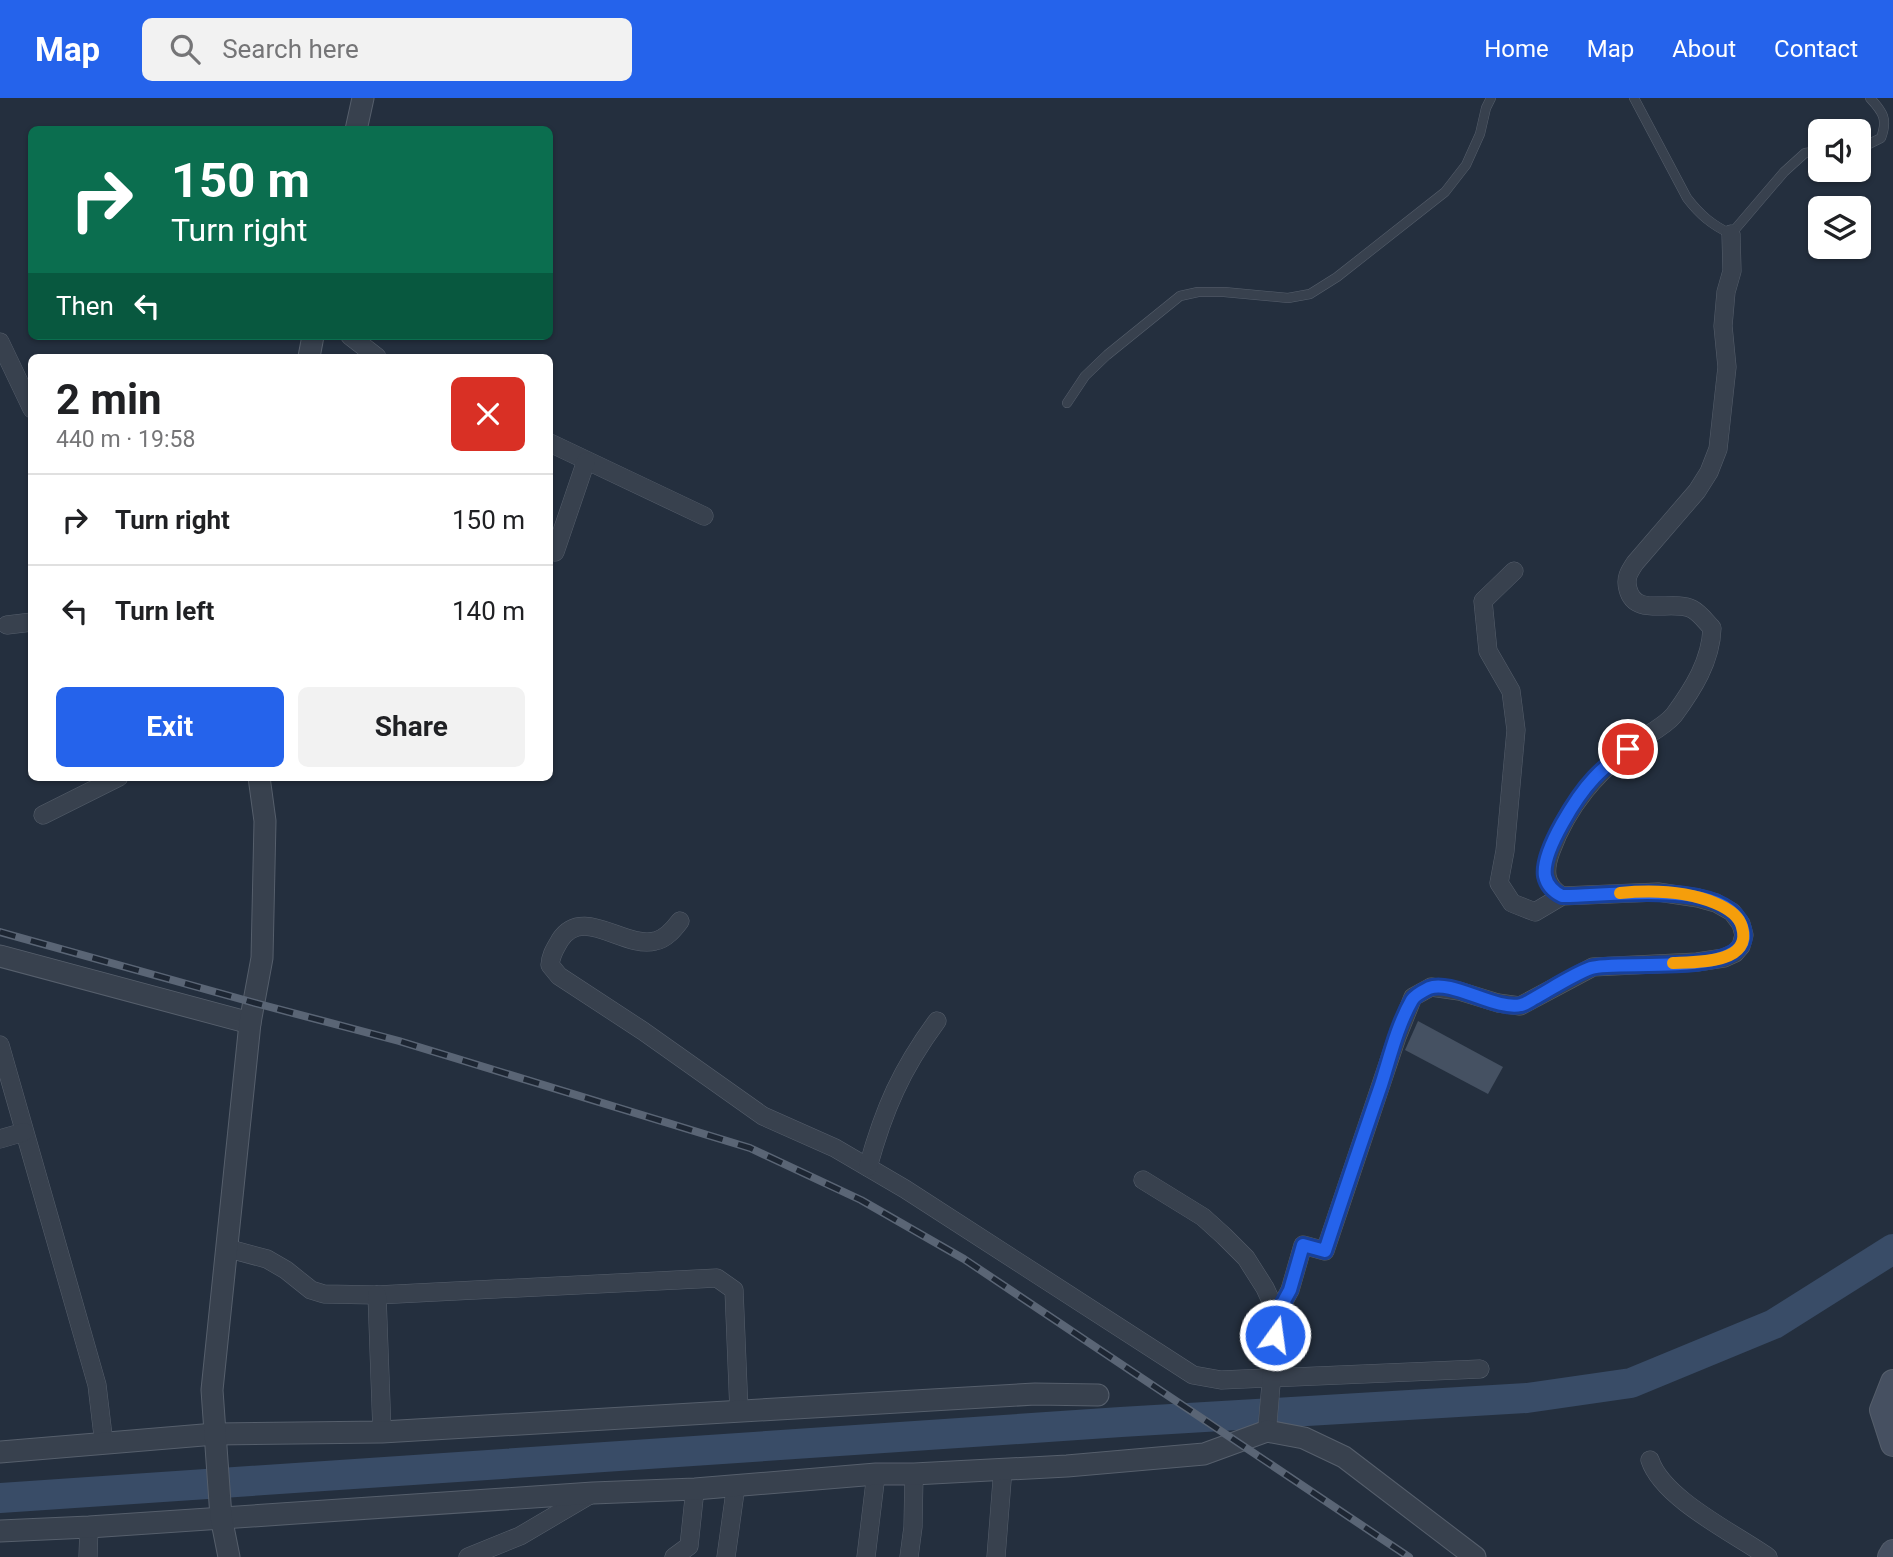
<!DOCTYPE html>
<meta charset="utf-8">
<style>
body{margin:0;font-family:Roboto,sans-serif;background:#f2f2f2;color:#202124;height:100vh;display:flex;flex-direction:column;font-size:26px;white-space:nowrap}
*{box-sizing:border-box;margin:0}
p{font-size:23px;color:#757577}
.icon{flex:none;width:38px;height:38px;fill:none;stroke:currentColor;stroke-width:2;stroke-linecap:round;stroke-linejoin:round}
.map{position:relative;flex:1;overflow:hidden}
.sheet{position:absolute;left:28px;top:256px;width:525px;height:427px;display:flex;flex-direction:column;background:#fff;border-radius:10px;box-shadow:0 2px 5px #0004}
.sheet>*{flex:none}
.banner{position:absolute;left:28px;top:28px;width:525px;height:214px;border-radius:10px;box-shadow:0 2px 5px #0004;background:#0b6e4f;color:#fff;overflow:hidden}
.tools{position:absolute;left:1808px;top:21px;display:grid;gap:14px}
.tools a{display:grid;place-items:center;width:63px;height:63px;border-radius:10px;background:#fff;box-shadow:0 2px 5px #0004;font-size:35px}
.pin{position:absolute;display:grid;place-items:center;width:60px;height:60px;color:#fff;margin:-30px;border:4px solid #fff;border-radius:50%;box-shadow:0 2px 7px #0007}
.me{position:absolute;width:77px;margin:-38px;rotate:14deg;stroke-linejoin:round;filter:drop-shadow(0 0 5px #0008)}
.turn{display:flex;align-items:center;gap:24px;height:147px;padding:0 28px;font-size:32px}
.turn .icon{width:91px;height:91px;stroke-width:2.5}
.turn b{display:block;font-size:49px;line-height:60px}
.then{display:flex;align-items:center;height:66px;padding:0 28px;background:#0003;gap:14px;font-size:26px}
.round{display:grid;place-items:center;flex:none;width:74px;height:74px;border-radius:10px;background:#f2f2f2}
.headline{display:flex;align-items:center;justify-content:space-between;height:119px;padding:0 28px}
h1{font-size:42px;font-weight:700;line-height:52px}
.cta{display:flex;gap:14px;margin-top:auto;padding:14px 28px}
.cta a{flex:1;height:80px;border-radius:10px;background:#2563eb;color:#fff;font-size:28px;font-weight:700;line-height:80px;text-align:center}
.cta a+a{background:#f2f2f2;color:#202124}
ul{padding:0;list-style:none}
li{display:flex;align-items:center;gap:21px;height:91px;padding:0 28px;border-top:2px solid #e0e0e0}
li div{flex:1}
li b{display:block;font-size:26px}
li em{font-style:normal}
header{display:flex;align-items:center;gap:42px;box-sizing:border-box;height:98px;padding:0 35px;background:#2563eb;color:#fff}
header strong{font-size:33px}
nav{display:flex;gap:38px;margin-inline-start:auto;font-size:24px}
.search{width:490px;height:63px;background:#f2f2f2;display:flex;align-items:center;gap:18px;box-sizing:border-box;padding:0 24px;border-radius:10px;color:#757577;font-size:26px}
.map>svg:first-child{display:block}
</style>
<header>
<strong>Map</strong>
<div class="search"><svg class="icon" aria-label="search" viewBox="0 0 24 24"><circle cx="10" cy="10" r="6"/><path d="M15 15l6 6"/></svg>Search here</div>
<nav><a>Home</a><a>Map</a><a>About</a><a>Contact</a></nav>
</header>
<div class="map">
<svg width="1893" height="1459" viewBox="0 0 1893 1459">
<rect width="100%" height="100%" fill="#242f3e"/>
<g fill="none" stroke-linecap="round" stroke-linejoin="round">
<!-- river -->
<path stroke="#394c67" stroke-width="30" d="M 0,1400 L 1121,1324 L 1527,1300 L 1631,1285 L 1774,1226 L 1893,1151"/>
</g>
<!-- building -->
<path fill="#455162" d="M 1418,923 L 1503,969 L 1488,996 L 1405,952 Z"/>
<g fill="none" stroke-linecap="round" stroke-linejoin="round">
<defs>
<g id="service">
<path d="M 1634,0 L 1687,100 C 1700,117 1712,127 1731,136 L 1784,74 L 1805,55 L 1820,53"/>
<path d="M 1858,49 L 1869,46 L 1881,40 C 1888,21 1883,14 1870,0"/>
<path d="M 1067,305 L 1085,278 L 1107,257 L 1180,198 L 1198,194 L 1224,194 L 1288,200 L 1310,196 L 1337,179 L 1445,94 L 1466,67 L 1480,36 L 1486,10 L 1491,0"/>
</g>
<g id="minor">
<path d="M 350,238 L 377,259"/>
<path d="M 0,244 L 32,311"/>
<path d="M 550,345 L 704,418"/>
<path d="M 550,453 L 555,454 L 586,363"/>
<path d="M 7,527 L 32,524"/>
<path d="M 43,717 L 119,679"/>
<path d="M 1562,798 C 1544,787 1544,772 1551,753 C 1568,707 1597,674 1635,645 C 1648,636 1664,629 1674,617 C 1693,591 1711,563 1712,530 C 1706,524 1700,515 1692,511 C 1672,501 1635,520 1628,491 C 1625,480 1629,474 1635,465 L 1697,393 L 1709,374 L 1718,351 L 1727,269 L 1723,228 L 1726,194 L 1732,173 L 1731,136"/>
<path d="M 680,823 C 674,831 666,841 655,843 C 624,851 583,807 560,842 C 555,851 551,856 550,867 L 559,878 L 643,933 L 763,1018 L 835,1050 L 905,1091 L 1193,1277 L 1221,1282 L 1480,1271"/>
<path d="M 0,947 L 97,1287 L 104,1346"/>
<path d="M 0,1041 L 24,1034"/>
<path d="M 868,1069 C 884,1011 901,972 937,923"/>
<path d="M 1143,1082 L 1203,1119 L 1224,1138 L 1246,1160 L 1265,1190 L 1277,1216 L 1267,1333"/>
<path d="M 226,1150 L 267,1161 L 286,1172 L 311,1192 L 324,1196 L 377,1197 L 717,1180 L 734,1192 L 739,1314"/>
<path d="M 377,1197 L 382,1334"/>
<path d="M 1277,1216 L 1290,1192 L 1303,1147 L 1325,1153 L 1397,939 L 1413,899 L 1431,889 L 1459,893 L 1498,905 L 1520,908 L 1593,869 L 1697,864 L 1724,860 L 1735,855 L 1741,848 L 1744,837 L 1741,826 L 1732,814 L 1716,805 L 1698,800 L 1658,794 L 1562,798 L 1535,814 L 1512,805 L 1499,785 L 1505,753 L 1516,632 L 1511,593 L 1488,553 L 1483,503 L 1514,473"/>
<path d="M 1650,1362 C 1663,1401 1734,1435 1768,1459"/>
<path d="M 88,1459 L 89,1429"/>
<path d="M 468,1459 L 520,1438 L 593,1395"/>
<path d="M 674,1459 L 689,1448 L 695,1391"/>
<path d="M 726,1459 L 736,1387"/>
<path d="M 866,1459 L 876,1376"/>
<path d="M 909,1459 L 913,1429 L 914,1376"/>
<path d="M 996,1459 L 1003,1370"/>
</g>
<g id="tertiary">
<path d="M 356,32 L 363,0"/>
<path d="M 309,259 L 313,238"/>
<path d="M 0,858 L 250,925"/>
<path d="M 0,1354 L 215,1336 L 382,1334 L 1035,1296 L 1098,1297"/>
<path d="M 0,1433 L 89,1429 L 593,1395 L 695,1391 L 876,1376 L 914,1376 L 1067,1368 L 1204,1356 L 1267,1333 L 1304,1340 L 1344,1359 L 1475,1459"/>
<path d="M 229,1459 L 221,1419 L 212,1292 L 250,925 L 262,860 L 265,723 L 259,679"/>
</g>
<g id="secondary">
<path d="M 1893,1284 L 1882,1312 L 1893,1346"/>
<path d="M 1890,1459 L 1893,1454"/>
</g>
</defs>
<!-- service casing -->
<use href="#service" stroke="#565f6c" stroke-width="10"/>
<!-- minor casing -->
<use href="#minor" stroke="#565f6c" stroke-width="19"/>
<!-- tertiary casing -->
<use href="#tertiary" stroke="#565f6c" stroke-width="23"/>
<!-- secondary casing -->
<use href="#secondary" stroke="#565f6c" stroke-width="26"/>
<!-- service -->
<use href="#service" stroke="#38414e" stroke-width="9"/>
<!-- minor -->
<use href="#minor" stroke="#38414e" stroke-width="18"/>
<!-- tertiary -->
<use href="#tertiary" stroke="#38414e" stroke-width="21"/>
<!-- secondary -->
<use href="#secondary" stroke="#465061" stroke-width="24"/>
<defs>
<path id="rail" d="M 0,834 L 255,905 L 399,943 L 750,1050 L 861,1102 L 964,1161 L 1409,1459"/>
</defs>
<!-- rail casing -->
<use href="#rail" stroke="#5a6575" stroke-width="8"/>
<!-- rail -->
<use href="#rail" stroke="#1d2633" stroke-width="5" stroke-dasharray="16" stroke-linecap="butt"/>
</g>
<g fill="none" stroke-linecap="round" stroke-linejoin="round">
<defs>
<path id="route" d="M 1275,1237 L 1277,1216 L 1290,1192 L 1303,1147 L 1325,1153 C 1343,1098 1362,1042 1381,987 C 1390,959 1397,928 1412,902 C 1415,897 1423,893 1429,890 C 1451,881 1496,913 1521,907 C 1526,906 1531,902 1535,900 C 1553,890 1572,877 1591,870 C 1617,861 1762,882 1742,828 C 1724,779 1602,799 1562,798 C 1554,794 1547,787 1545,778 C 1541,753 1578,697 1594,680 C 1604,669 1616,660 1628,651"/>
</defs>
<!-- route casing -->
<use href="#route" stroke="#184099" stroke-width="18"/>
<!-- route -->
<use href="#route" stroke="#2563eb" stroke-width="12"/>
<!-- slow -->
<path stroke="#f59e0b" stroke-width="12" d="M 1620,795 C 1651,792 1686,793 1715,805 C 1727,810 1739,817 1742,829 C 1753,866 1695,864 1673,865"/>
</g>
</svg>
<div class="tools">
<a><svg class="icon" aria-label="sound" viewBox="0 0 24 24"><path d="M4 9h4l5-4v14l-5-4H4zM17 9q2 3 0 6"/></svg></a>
<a><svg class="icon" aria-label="layers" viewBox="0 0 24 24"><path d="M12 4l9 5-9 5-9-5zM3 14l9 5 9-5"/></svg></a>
</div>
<div class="pin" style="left:1628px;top:651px;background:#d93025"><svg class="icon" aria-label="arrive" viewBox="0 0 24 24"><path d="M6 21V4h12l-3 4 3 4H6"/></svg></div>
<svg class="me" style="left:1275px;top:1237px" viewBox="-20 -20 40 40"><circle r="17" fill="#2563eb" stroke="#fff" stroke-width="3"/><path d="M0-11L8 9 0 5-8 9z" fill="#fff"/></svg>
<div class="banner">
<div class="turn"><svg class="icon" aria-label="right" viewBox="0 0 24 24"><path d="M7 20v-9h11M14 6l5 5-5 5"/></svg><div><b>150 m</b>Turn right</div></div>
<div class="then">Then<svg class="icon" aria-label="left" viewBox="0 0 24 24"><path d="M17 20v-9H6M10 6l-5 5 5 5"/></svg></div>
</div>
<section class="sheet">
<div class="headline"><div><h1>2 min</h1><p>440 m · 19:58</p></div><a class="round" style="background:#d93025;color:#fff"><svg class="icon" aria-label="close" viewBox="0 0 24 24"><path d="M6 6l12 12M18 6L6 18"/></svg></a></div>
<ul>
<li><svg class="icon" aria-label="right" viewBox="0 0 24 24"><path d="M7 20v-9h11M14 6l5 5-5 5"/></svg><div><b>Turn right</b></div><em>150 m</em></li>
<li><svg class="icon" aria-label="left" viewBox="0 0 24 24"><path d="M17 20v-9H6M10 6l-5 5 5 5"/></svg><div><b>Turn left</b></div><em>140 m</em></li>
</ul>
<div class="cta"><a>Exit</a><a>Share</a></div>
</section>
</div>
